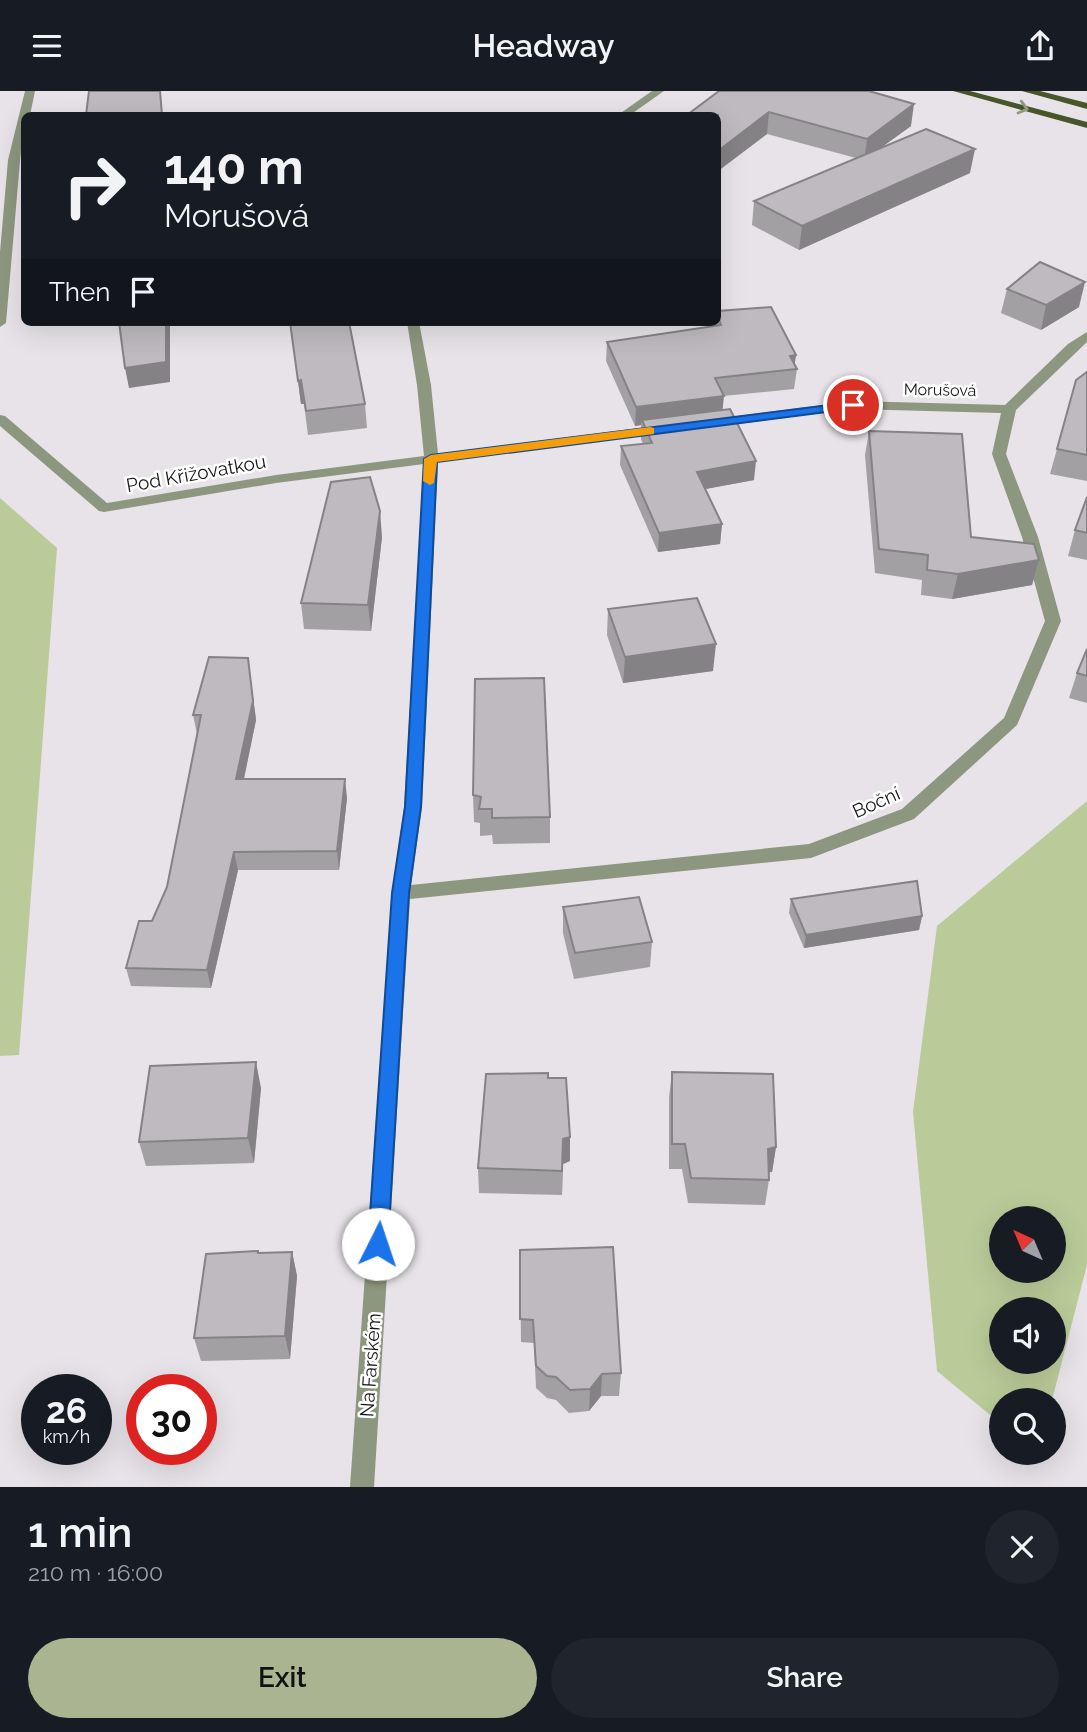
<!DOCTYPE html>
<meta charset="utf-8">
<style>
body{margin:0;font-family:Raleway,sans-serif;background:#20242c;color:#f1f3f6;height:100vh;display:flex;flex-direction:column;font-size:26px;white-space:nowrap}
*{box-sizing:border-box;margin:0}
p{font-size:23px;color:#9ea1a6}
.icon{flex:none;width:38px;height:38px;fill:none;stroke:currentColor;stroke-width:2;stroke-linecap:round;stroke-linejoin:round}
.map{position:relative;height:1396px;overflow:hidden}
.panel{display:flex;flex-direction:column;background:#171b24;flex:1}
.panel>*{flex:none}
.guide{position:absolute;left:21px;top:21px;width:700px;height:214px;border-radius:10px;box-shadow:0 7px 28px #0002;background:#171b24;color:#f1f3f6;overflow:hidden}
.needle{width:46px;rotate:316deg}
.fabs{position:absolute;left:989px;top:1115px;display:grid;gap:14px}
.fabs a{display:grid;place-items:center;width:77px;height:77px;border-radius:50%;background:#171b24;box-shadow:0 7px 28px #0002;font-size:35px}
.speed{position:absolute;left:21px;top:1283px;display:flex;gap:14px;font-size:35px;font-weight:700;text-align:center}
.speed>*{display:grid;place-content:center;width:91px;height:91px;border-radius:50%;background:#171b24;box-shadow:0 7px 28px #0002;line-height:1}
.speed small{font-size:18px;font-weight:400}
.speed .limit{border:10px solid #d22;background:#fff;color:#111}
.pin{position:absolute;display:grid;place-items:center;width:60px;height:60px;color:#fff;margin:-30px;border:4px solid #fff;border-radius:50%;box-shadow:0 2px 7px #0007}
.me{position:absolute;width:77px;margin:-38px;rotate:4deg;stroke-linejoin:round;filter:drop-shadow(0 0 5px #0008)}
.turn{display:flex;align-items:center;gap:24px;height:147px;padding:0 28px;font-size:32px}
.turn .icon{width:91px;height:91px;stroke-width:2.5}
.turn b{display:block;font-size:49px;line-height:60px}
.then{display:flex;align-items:center;height:66px;padding:0 28px;background:#0003;gap:14px;font-size:26px}
.round{display:grid;place-items:center;flex:none;width:74px;height:74px;border-radius:37px;background:#20242c}
.head{display:flex;align-items:center;justify-content:space-between;height:119px;padding:0 28px}
h1{font-size:42px;font-weight:600;line-height:52px}
.button{display:flex;gap:14px;margin-top:auto;padding:14px 28px}
.button a{flex:1;height:80px;border-radius:42px;background:#aab491;color:#111;font-size:28px;font-weight:600;line-height:80px;text-align:center}
.button a+a{background:#20242c;color:#f1f3f6}
header{display:flex;justify-content:space-between;align-items:center;height:91px;padding:0 28px;background:#171b24;font-size:32px;font-weight:600}
.map>svg:first-child{display:block}
</style>
<header><svg class="icon" aria-label="menu" viewBox="0 0 24 24"><path d="M4 6h16M4 12h16M4 18h16"/></svg>Headway<svg class="icon" aria-label="share" viewBox="0 0 24 24"><path d="M12 15V3M7 8l5-5 5 5M5 13v7h14v-7"/></svg></header>
<div class="map">
<svg width="1087" height="1396" viewBox="0 0 1087 1396">
<rect width="100%" height="100%" fill="#e7e3e8"/>
<!-- green -->
<g fill="#bacb99" fill-rule="evenodd">
<path d="M 0,407 L 57,457 L 19,964 L 0,965 Z"/>
<path d="M 1087,710 L 1087,1174 L 1052,1309 L 1001,1309 L 1001,1333 L 937,1280 L 913,1021 L 937,835 ZM 1001,1127 L 1054,1127 L 1054,1180 L 1001,1180 ZM 1001,1218 L 1054,1218 L 1054,1270 L 1001,1270 Z"/>
</g>
<g fill="none" stroke-linecap="round" stroke-linejoin="round">
<!-- minor -->
<g fill="#8d967e" fill-rule="evenodd">
<path d="M 25,0 L 35,0 L 30,24 L 24,24 L 6,232 L 0,236 L 0,161 L 8,69 Z"/>
<path d="M 652,0 L 664,0 L 630,24 L 618,24 Z"/>
<path d="M 407,231 L 419,231 L 431,294 L 438,363 L 662,334 L 669,338 L 662,342 L 438,371 L 422,716 L 411,794 L 809,753 L 902,718 L 1004,627 L 1045,530 L 1022,446 L 992,363 L 1001,322 L 853,318 L 715,336 L 708,332 L 715,328 L 853,310 L 1005,314 L 1068,253 L 1087,241 L 1087,251 L 1016,319 L 1006,363 L 1038,446 L 1061,530 L 1017,634 L 914,728 L 811,767 L 410,808 L 374,1396 L 350,1396 L 392,802 L 404,716 L 424,373 L 276,392 L 104,421 L 99,420 L 0,335 L 0,324 L 5,325 L 107,412 L 276,384 L 424,365 L 417,294 Z"/>
</g>
<!-- major -->
<g fill="#475529" fill-rule="evenodd">
<path d="M 953,0 L 970,0 L 1087,31 L 1087,37 Z"/>
<path d="M 1022,0 L 1040,0 L 1087,12 L 1087,18 Z"/>
</g>
</g>
<!-- wall -->
<g fill="#a3a0a4">
<path d="M 719,0 L 911,35 L 879,58 L 970,82 L 799,159 L 752,134 L 754,110 L 856,67 L 767,43 L 718,80 L 718,24 Z"/>
<path d="M 1007,198 L 1079,216 L 1041,239 L 1001,222 Z"/>
<path d="M 718,220 L 796,264 L 794,274 L 797,278 L 794,298 L 723,305 L 722,319 L 754,389 L 705,398 L 722,433 L 720,453 L 658,461 L 620,374 L 621,355 L 643,353 L 641,348 L 641,334 L 635,335 L 606,270 L 607,251 L 714,235 L 714,231 L 718,231 Z"/>
<path d="M 290,231 L 365,313 L 367,337 L 308,344 L 304,313 L 301,313 Z"/>
<path d="M 1087,281 L 1087,390 L 1050,383 L 1057,358 Z"/>
<path d="M 869,340 L 971,446 L 1039,469 L 1032,494 L 952,508 L 921,504 L 922,489 L 875,482 L 865,364 Z"/>
<path d="M 1087,406 L 1087,469 L 1068,465 L 1075,439 Z"/>
<path d="M 382,446 L 371,540 L 304,538 L 301,512 Z"/>
<path d="M 608,518 L 713,580 L 623,592 L 607,544 Z"/>
<path d="M 1087,558 L 1087,612 L 1069,607 L 1077,582 Z"/>
<path d="M 248,567 L 256,629 L 244,688 L 347,707 L 339,779 L 238,779 L 211,897 L 131,895 L 126,877 L 152,830 L 167,796 L 197,643 L 193,624 Z"/>
<path d="M 473,704 L 550,726 L 550,752 L 493,753 L 492,744 L 480,745 L 480,732 L 474,731 Z"/>
<path d="M 791,808 L 922,825 L 919,839 L 804,857 L 789,822 Z"/>
<path d="M 563,816 L 652,851 L 650,876 L 574,888 L 563,842 Z"/>
<path d="M 672,981 L 776,1056 L 772,1081 L 769,1081 L 769,1089 L 765,1114 L 688,1112 L 682,1078 L 669,1078 L 669,1006 Z"/>
<path d="M 548,987 L 570,1046 L 570,1070 L 563,1073 L 562,1104 L 479,1102 L 478,1077 Z"/>
<path d="M 261,997 L 254,1072 L 146,1075 L 139,1051 Z"/>
<path d="M 520,1159 L 621,1282 L 619,1305 L 601,1305 L 589,1320 L 569,1322 L 556,1309 L 547,1307 L 536,1297 L 534,1252 L 521,1251 Z"/>
<path d="M 292,1161 L 297,1185 L 290,1268 L 201,1270 L 194,1247 L 259,1162 Z"/>
</g>
<!-- shaded-wall -->
<g fill="#858286">
<path d="M 914,13 L 911,35 L 864,69 L 867,48 Z"/>
<path d="M 769,21 L 767,43 L 718,80 L 718,60 Z"/>
<path d="M 975,58 L 970,82 L 799,159 L 802,135 Z"/>
<path d="M 1085,191 L 1079,216 L 1041,239 L 1046,214 Z"/>
<path d="M 166,231 L 170,231 L 170,291 L 129,297 L 125,277 Z"/>
<path d="M 796,264 L 794,278 L 790,265 Z"/>
<path d="M 301,289 L 304,313 L 301,313 L 298,290 Z"/>
<path d="M 724,305 L 722,324 L 642,329 L 641,334 L 635,335 L 636,316 Z"/>
<path d="M 756,370 L 754,389 L 695,400 L 697,381 Z"/>
<path d="M 380,420 L 382,446 L 371,540 L 368,514 Z"/>
<path d="M 722,433 L 720,453 L 658,461 L 659,442 Z"/>
<path d="M 1039,469 L 1032,494 L 952,508 L 958,483 Z"/>
<path d="M 716,553 L 713,580 L 623,592 L 625,566 Z"/>
<path d="M 248,567 L 256,629 L 240,706 L 236,688 Z"/>
<path d="M 345,688 L 347,707 L 339,779 L 337,760 Z"/>
<path d="M 234,761 L 238,779 L 211,897 L 207,879 Z"/>
<path d="M 922,825 L 919,839 L 804,857 L 806,844 Z"/>
<path d="M 256,971 L 261,997 L 254,1072 L 248,1047 Z"/>
<path d="M 570,1046 L 570,1070 L 563,1073 L 562,1104 L 563,1048 Z"/>
<path d="M 776,1056 L 772,1081 L 764,1082 L 768,1058 Z"/>
<path d="M 292,1161 L 297,1185 L 290,1268 L 285,1245 Z"/>
<path d="M 602,1283 L 601,1305 L 589,1320 L 590,1298 Z"/>
</g>
<!-- building -->
<g fill="#bebabf" stroke="#858286" stroke-width="2">
<path d="M 89,0 L 160,0 L 162,24 L 106,24 L 106,23 L 86,24 Z"/>
<path d="M 719,0 L 869,0 L 914,13 L 867,48 L 769,21 L 718,60 L 718,24 L 687,24 Z"/>
<path d="M 926,38 L 975,58 L 802,135 L 754,110 Z"/>
<path d="M 1040,171 L 1085,191 L 1046,214 L 1007,198 Z"/>
<path d="M 771,216 L 796,264 L 790,265 L 797,278 L 715,287 L 724,305 L 636,316 L 607,251 L 721,234 L 718,226 L 718,220 Z"/>
<path d="M 119,231 L 166,231 L 166,271 L 125,277 Z"/>
<path d="M 290,231 L 349,231 L 365,313 L 306,320 L 301,289 L 298,290 Z"/>
<path d="M 1087,281 L 1087,364 L 1057,358 L 1076,289 Z"/>
<path d="M 730,318 L 756,370 L 697,381 L 722,433 L 659,442 L 621,355 L 652,352 L 642,329 Z"/>
<path d="M 869,340 L 962,343 L 971,446 L 1034,453 L 1039,469 L 958,483 L 927,479 L 928,464 L 879,458 Z"/>
<path d="M 370,386 L 380,420 L 368,514 L 301,512 L 331,391 Z"/>
<path d="M 1087,406 L 1087,442 L 1075,439 Z"/>
<path d="M 697,507 L 716,553 L 625,566 L 608,518 Z"/>
<path d="M 1087,558 L 1087,585 L 1077,582 Z"/>
<path d="M 209,566 L 248,567 L 253,610 L 236,688 L 345,688 L 337,760 L 234,761 L 207,879 L 126,877 L 139,830 L 152,830 L 167,796 L 201,624 L 193,624 Z"/>
<path d="M 544,587 L 550,726 L 492,727 L 492,718 L 479,718 L 481,706 L 473,704 L 475,588 Z"/>
<path d="M 917,790 L 922,825 L 806,844 L 791,808 Z"/>
<path d="M 639,806 L 652,851 L 575,862 L 563,816 Z"/>
<path d="M 256,971 L 248,1047 L 139,1051 L 150,975 Z"/>
<path d="M 672,981 L 773,983 L 776,1056 L 768,1058 L 769,1089 L 691,1087 L 685,1053 L 672,1053 Z"/>
<path d="M 548,982 L 548,987 L 566,987 L 570,1046 L 563,1048 L 562,1080 L 478,1077 L 486,983 Z"/>
<path d="M 613,1156 L 621,1282 L 602,1283 L 590,1298 L 570,1299 L 556,1286 L 547,1285 L 536,1275 L 533,1229 L 520,1228 L 520,1159 Z"/>
<path d="M 258,1160 L 258,1162 L 292,1161 L 285,1245 L 194,1247 L 206,1163 Z"/>
</g>
<!-- one-way arrows -->
<defs><path id="oneway-chevron" d="M-2-3.5L2.5 0L-2 3.5" fill="none" stroke-width="1.6" stroke-linecap="round" stroke-linejoin="round" transform="scale(1.75)"/></defs>
<use stroke="#91997f" href="#oneway-chevron" transform="translate(1023 17) rotate(15)"/>
<!-- route -->
<path fill="#1a73e8" stroke="#114b97" stroke-width="2" d="M 853,311 L 857,312 L 857,317 L 437,371 L 421,716 L 409,802 L 388,1153 L 385,1159 L 378,1162 L 371,1159 L 368,1153 L 392,802 L 405,716 L 424,368 L 431,364 Z"/>
<!-- slow -->
<path fill="#f59e0b" d="M 650,336 L 654,337 L 654,343 L 437,371 L 434,392 L 430,394 L 423,390 L 424,368 L 431,364 Z"/>
<g text-anchor="middle" dominant-baseline="central" stroke-width="5" stroke-linejoin="round" paint-order="stroke">
<!-- far-street labels -->
<g font-size="16" fill="#1a181a" stroke="#fff">
<text transform="translate(940 299) rotate(1)">Morušová</text>
</g>
<!-- street labels -->
<g font-size="19" fill="#1a181a" stroke="#fff">
<text transform="translate(196 382) rotate(-10)">Pod Křižovatkou</text>
<text transform="translate(876 711) rotate(-24)">Boční</text>
<text transform="translate(370 1274) rotate(-86)">Na Farském</text>
</g>
</g>
</svg>
<div class="fabs">
<a><svg class="needle" viewBox="-14 -14 28 28"><path d="M0-13l5 13h-10z" fill="#e53935"/><path d="M0 13l5-13h-10z" fill="#9ea1a6"/></svg></a>
<a><svg class="icon" aria-label="sound" viewBox="0 0 24 24"><path d="M4 9h4l5-4v14l-5-4H4zM17 9q2 3 0 6"/></svg></a>
<a><svg class="icon" aria-label="search" viewBox="0 0 24 24"><circle cx="10" cy="10" r="6"/><path d="M15 15l6 6"/></svg></a>
</div>
<div class="speed"><div>26<small>km/h</small></div><div class="limit">30</div></div>
<div class="pin" style="left:853px;top:314px;background:#d93025"><svg class="icon" aria-label="arrive" viewBox="0 0 24 24"><path d="M6 21V4h12l-3 4 3 4H6"/></svg></div>
<svg class="me" style="left:378px;top:1153px" viewBox="-20 -20 40 40"><circle r="19" fill="#fff"/><path d="M0-13L10 11 0 6-10 11z" fill="#1a73e8"/></svg>
<div class="guide">
<div class="turn"><svg class="icon" aria-label="right" viewBox="0 0 24 24"><path d="M7 20v-9h11M14 6l5 5-5 5"/></svg><div><b>140 m</b>Morušová</div></div>
<div class="then">Then<svg class="icon" aria-label="arrive" viewBox="0 0 24 24"><path d="M6 21V4h12l-3 4 3 4H6"/></svg></div>
</div>
</div>
<section class="panel">
<div class="head"><div><h1>1 min</h1><p>210 m · 16:00</p></div><a class="round"><svg class="icon" aria-label="close" viewBox="0 0 24 24"><path d="M6 6l12 12M18 6L6 18"/></svg></a></div>
<div class="button"><a>Exit</a><a>Share</a></div>
</section>
